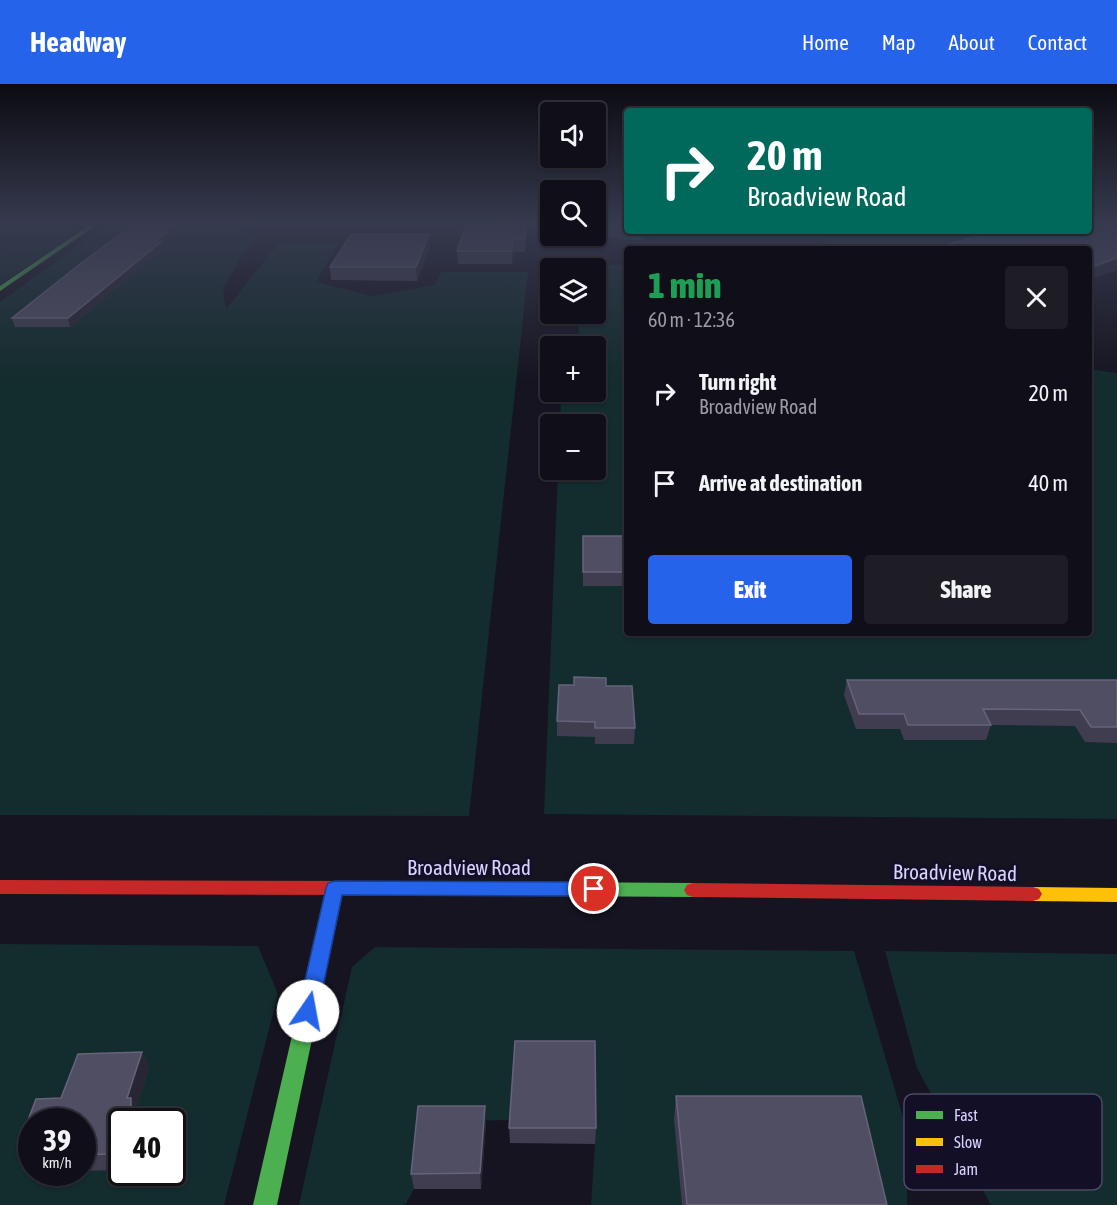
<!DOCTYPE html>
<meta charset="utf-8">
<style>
body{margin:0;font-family:"Asap Condensed",sans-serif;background:#1e1d26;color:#f1f3f6;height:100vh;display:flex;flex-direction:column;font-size:22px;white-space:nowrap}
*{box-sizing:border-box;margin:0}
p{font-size:20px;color:#9c9ca2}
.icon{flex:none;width:33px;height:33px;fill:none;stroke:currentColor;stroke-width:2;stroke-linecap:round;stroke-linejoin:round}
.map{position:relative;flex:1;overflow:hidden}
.panel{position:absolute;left:624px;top:162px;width:468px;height:390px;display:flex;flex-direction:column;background:#100f19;border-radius:6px;box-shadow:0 2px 4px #0004,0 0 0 2px #302f38}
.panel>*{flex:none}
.banner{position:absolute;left:624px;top:24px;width:468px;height:126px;border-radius:6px;box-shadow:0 2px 4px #0004,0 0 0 2px #302f38;background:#00695c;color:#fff;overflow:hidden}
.fabs{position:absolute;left:540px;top:18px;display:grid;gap:12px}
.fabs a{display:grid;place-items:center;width:66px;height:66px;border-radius:6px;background:#100f19;box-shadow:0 2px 4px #0004,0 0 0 2px #302f38;font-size:30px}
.speed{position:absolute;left:18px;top:1024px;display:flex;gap:12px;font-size:30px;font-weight:700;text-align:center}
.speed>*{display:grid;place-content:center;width:78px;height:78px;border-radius:50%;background:#100f19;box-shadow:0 2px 4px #0004,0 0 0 2px #302f38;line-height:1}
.speed small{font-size:15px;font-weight:400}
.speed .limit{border:3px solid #111;border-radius:9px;background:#fff;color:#111}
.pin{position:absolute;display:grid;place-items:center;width:51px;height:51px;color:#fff;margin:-26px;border:3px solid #fff;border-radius:50%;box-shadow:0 2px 6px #0007}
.me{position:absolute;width:66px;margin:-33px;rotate:12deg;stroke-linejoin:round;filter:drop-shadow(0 0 4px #0008)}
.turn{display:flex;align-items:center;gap:21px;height:126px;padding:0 24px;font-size:27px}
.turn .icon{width:78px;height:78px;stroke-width:2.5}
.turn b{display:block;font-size:42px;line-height:51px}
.round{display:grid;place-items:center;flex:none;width:63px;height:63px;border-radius:6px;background:#1e1d26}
.summary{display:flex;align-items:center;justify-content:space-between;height:102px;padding:0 24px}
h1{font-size:36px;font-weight:800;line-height:45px;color:#1e9e55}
.primary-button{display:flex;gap:12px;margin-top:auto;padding:12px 24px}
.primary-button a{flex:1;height:69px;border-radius:6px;background:#2563eb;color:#fff;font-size:24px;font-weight:800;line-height:69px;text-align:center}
.primary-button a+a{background:#1e1d26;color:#f1f3f6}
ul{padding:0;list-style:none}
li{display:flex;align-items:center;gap:18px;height:90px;padding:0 24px}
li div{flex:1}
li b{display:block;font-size:22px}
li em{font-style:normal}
header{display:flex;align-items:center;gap:36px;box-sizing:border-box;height:84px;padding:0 30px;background:#2563eb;color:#fff}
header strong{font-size:28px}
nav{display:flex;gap:33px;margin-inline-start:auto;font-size:21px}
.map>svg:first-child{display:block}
</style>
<header>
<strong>Headway</strong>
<nav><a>Home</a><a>Map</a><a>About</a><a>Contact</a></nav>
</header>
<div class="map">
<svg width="1117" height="1121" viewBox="0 0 1117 1121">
<rect width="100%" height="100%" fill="#161421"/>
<!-- green -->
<g fill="#132c2d" fill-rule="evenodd">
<path d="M 0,140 L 88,140 L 0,201 Z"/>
<path d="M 108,140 L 245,140 L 239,146 L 259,152 L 242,171 L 223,205 L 226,225 L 279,159 L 339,159 L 316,198 L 372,212 L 435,201 L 441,188 L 528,188 L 469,732 L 0,731 L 0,218 Z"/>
<path d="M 657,147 L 997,147 L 974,165 L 830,165 L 821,154 L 647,153 L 647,151 Z"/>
<path d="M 576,181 L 627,181 L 627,549 L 1089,549 L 1089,285 L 1117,289 L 1117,735 L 544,730 L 558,386 L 596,386 L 596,340 L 560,340 L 561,316 L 581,315 L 581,308 L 596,308 L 596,262 L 579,262 L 578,230 L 596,230 L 596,184 L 577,184 Z"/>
<path d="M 0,860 L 258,862 L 278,910 L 224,1121 L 0,1121 ZM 32,1038 L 82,1038 L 82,1089 L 32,1089 ZM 122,1038 L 172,1038 L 172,1089 L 122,1089 Z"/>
<path d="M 375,863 L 854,867 L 908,1050 L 907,1121 L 591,1121 L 595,1060 L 512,1036 L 421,1038 L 414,1105 L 405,1121 L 299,1121 L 352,883 Z"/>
<path d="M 885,867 L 1117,870 L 1117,1121 L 991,1121 L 917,984 Z"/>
</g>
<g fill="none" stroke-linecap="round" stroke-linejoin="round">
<!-- fast -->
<g fill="#4caf50" fill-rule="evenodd">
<path d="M 91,140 L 98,140 L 0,207 L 0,202 Z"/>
<path d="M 335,797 L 341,799 L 344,804 L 277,1121 L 253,1121 L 326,804 L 329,799 Z"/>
<path d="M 365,797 L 693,799 L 699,801 L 702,806 L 699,811 L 693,813 L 365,811 L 359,809 L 356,804 L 359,799 Z"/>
</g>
<!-- slow -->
<path fill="#ffc107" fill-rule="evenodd" d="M 1033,803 L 1117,804 L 1117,818 L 1033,817 L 1027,815 L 1024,810 L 1027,805 Z"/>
<!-- jam -->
<g fill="#c62828" fill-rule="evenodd">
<path d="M 0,796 L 365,797 L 371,799 L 374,804 L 371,809 L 365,811 L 0,810 Z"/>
<path d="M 693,799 L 1033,803 L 1039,805 L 1042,810 L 1039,815 L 1033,817 L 693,813 L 687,811 L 684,806 L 687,801 Z"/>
</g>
</g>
<!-- wall -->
<g fill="#403d50">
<path d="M 466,140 L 527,140 L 525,168 L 514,168 L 512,180 L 458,180 L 457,167 Z"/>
<path d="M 598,140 L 627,140 L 627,147 L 650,148 L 644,149 L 643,156 L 622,156 L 608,153 L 608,150 L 600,148 Z"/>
<path d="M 1117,140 L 1117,186 L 1091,195 L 1089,195 L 1089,165 Z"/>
<path d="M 429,150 L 430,163 L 417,197 L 331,196 L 330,183 Z"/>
<path d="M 161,161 L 162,166 L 70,243 L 15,243 L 12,234 Z"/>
<path d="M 583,452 L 627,488 L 626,502 L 583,502 Z"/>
<path d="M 847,596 L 1117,596 L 1117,659 L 1085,658 L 1075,642 L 991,641 L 986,656 L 904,656 L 900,645 L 856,645 L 844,611 Z"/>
<path d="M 606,602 L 635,644 L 634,660 L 595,660 L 595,653 L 557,652 L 557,637 Z"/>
<path d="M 142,968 L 149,984 L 136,1025 L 138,1029 L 138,1038 L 122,1038 L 122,1068 L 116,1086 L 82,1087 L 82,1038 L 32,1038 L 32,1055 L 25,1044 L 36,1015 L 61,1014 L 78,970 Z"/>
<path d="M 676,1012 L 887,1121 L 682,1121 L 674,1035 Z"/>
<path d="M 486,1038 L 481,1105 L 414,1105 L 411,1090 Z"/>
<path d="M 509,1044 L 596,1044 L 595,1060 L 510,1059 Z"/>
</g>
<!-- shaded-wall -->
<g fill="#282635">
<path d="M 176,140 L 186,140 L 161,161 L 162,166 L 70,243 L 68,234 Z"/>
<path d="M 526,140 L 527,140 L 525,168 L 525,155 Z"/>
<path d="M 429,150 L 430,163 L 417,197 L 416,183 Z"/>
<path d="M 513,155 L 514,168 L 512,180 L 512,167 Z"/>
<path d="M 1,161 L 4,170 L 0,172 L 0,162 Z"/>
<path d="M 1117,174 L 1117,186 L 1091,195 L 1095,182 Z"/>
<path d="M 142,968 L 149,984 L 136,1025 L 138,1029 L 138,1038 L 131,1038 L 127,1014 Z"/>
<path d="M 485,1022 L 486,1038 L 481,1105 L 480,1089 Z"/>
<path d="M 118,1040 L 122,1047 L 122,1068 L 116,1086 L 108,1070 Z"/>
</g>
<!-- building -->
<g fill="#504e63" stroke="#66637b" stroke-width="1.5">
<path d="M 135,140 L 176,140 L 154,158 L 161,158 L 68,234 L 12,234 L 80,180 Z"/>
<path d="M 466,140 L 526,140 L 525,155 L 513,155 L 512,167 L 457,167 Z"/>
<path d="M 608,140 L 627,140 L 627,144 L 609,141 Z"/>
<path d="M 1089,140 L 1117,140 L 1117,174 L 1095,182 L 1089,180 L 1089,165 L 932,165 L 996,147 L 1089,147 Z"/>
<path d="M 351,150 L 429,150 L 416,183 L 330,183 Z"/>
<path d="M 583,452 L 624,452 L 627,488 L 583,488 Z"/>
<path d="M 574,593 L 606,594 L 606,602 L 632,602 L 635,644 L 595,644 L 595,638 L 557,637 L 559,601 L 574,601 Z"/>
<path d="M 847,596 L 1117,596 L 1117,643 L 1091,643 L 1080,626 L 983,625 L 991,641 L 908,641 L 904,630 L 859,630 Z"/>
<path d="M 515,957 L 595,957 L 596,1044 L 509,1044 Z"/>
<path d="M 142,968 L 127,1014 L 131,1014 L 131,1038 L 122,1038 L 122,1039 L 118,1040 L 108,1070 L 82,1071 L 82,1038 L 32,1038 L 32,1044 L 25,1044 L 36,1015 L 61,1014 L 78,970 Z"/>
<path d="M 676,1012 L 861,1012 L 887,1121 L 687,1121 Z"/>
<path d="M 418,1022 L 485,1022 L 480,1089 L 411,1090 Z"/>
</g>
<!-- sky -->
<linearGradient id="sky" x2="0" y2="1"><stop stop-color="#0c0b12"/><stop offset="0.47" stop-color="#363a4e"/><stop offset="1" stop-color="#363a4e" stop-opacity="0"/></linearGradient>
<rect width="1117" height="297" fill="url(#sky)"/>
<!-- route -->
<path fill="#2563eb" stroke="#184099" stroke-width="1.5" d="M 335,797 L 594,798 L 600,800 L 603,805 L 600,810 L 594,812 L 342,811 L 318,927 L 315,933 L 308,936 L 301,933 L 298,927 L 326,804 L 328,799 Z"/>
<g text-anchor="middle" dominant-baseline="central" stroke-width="6" stroke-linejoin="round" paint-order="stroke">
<!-- near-street labels -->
<g font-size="21" fill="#d9d4ff" stroke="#130f26">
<text x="469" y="783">Broadview Road</text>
<text transform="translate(955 788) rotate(1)">Broadview Road</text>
</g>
</g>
<!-- legend -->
<rect x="904" y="1010" width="198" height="96" rx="9" fill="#130f26" stroke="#4e4a67" stroke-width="1.5"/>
<rect x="916" y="1027" width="27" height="8" fill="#4caf50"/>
<rect x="916" y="1054" width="27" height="8" fill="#ffc107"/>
<rect x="916" y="1081" width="27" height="8" fill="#c62828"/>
<g font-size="16" fill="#d9d4ff">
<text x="954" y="1037">Fast</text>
<text x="954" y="1064">Slow</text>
<text x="954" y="1091">Jam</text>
</g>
</svg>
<div class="fabs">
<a><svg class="icon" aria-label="sound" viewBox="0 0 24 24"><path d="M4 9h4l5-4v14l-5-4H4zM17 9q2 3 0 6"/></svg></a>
<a><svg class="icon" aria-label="search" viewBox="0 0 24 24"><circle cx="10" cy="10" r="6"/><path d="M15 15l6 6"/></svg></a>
<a><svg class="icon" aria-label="layers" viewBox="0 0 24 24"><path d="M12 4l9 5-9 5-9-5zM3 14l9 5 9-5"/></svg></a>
<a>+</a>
<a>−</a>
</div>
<div class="speed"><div>39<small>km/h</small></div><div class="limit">40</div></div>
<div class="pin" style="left:594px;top:805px;background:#d93025"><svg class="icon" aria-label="arrive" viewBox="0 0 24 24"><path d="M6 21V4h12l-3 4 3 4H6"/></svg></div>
<svg class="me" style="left:308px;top:927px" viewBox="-20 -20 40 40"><circle r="19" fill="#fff"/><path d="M0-13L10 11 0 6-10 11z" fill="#2563eb"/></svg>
<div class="banner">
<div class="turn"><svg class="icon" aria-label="right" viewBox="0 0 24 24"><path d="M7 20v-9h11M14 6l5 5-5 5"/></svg><div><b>20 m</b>Broadview Road</div></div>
</div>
<section class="panel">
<div class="summary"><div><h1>1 min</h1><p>60 m · 12:36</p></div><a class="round"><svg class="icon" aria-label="close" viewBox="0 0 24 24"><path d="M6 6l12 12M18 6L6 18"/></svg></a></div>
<ul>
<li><svg class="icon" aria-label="right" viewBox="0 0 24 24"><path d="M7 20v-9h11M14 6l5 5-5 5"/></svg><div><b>Turn right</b><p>Broadview Road</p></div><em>20 m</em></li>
<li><svg class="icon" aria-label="arrive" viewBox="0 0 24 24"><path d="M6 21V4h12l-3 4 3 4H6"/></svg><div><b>Arrive at destination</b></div><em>40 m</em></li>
</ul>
<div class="primary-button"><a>Exit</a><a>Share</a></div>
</section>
</div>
